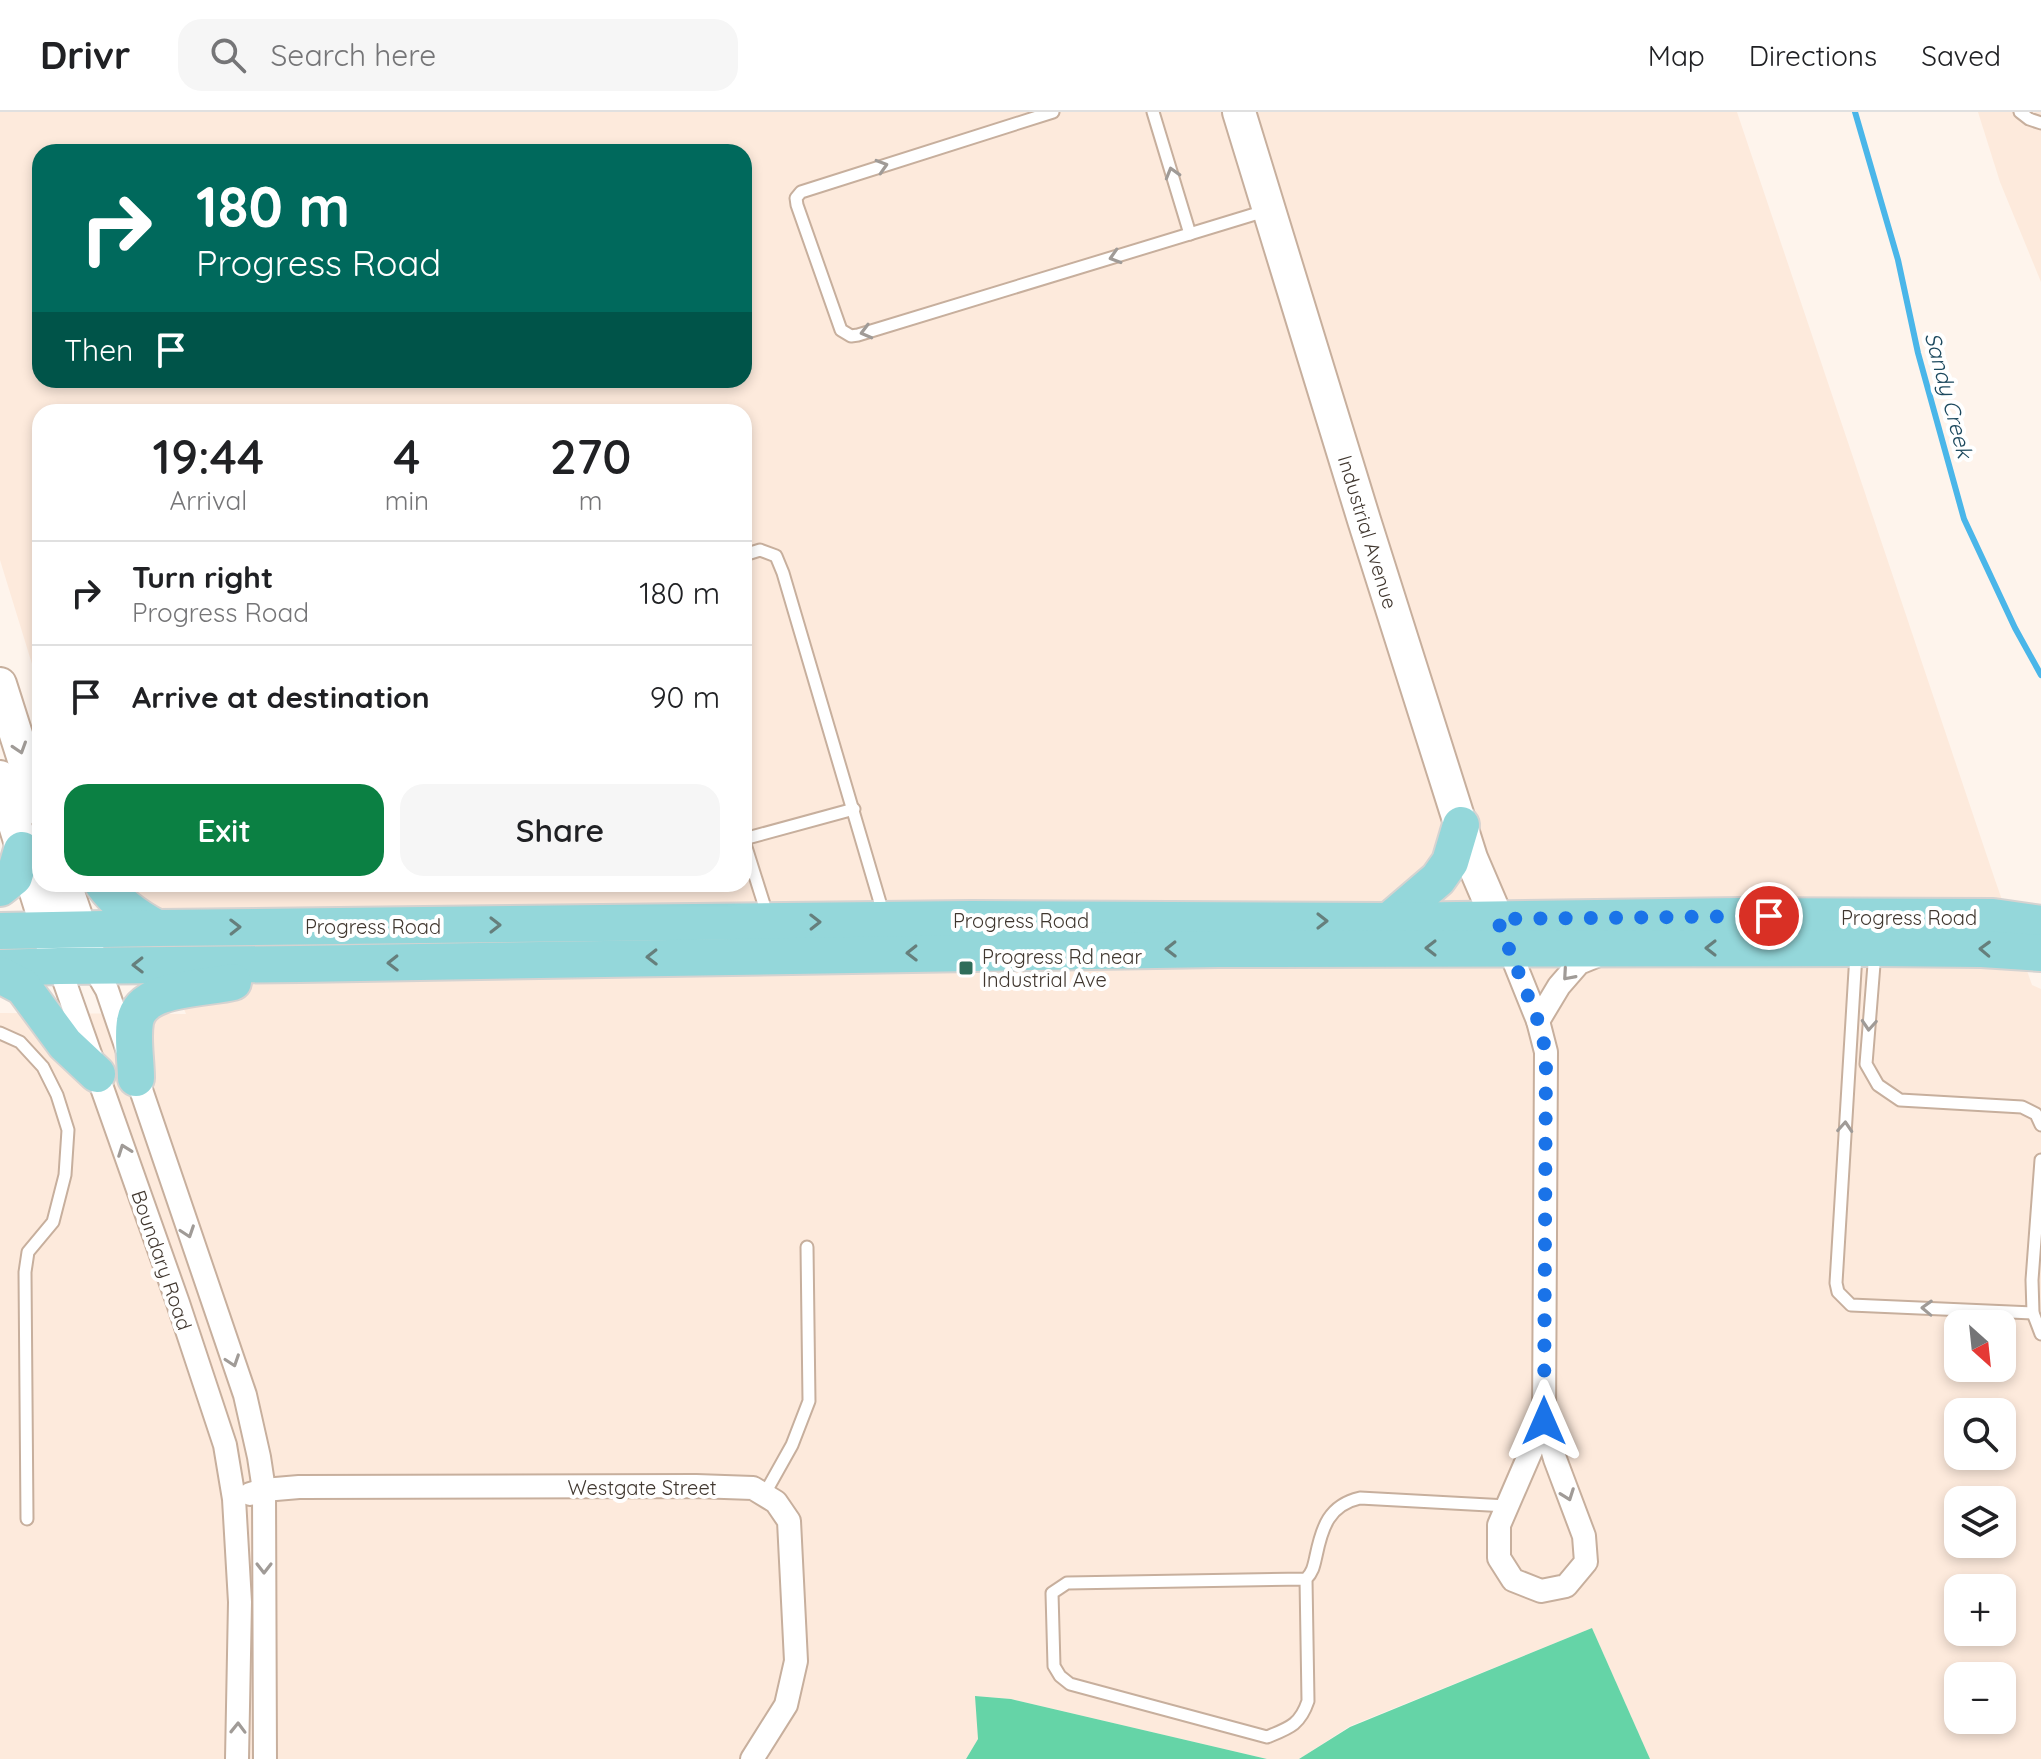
<!DOCTYPE html>
<meta charset="utf-8">
<style>
body{margin:0;font-family:Quicksand,sans-serif;background:#f6f6f6;color:#202124;height:100vh;display:flex;flex-direction:column;font-size:30px;white-space:nowrap}
*{box-sizing:border-box;margin:0}
p{font-size:26px;color:#757577}
.icon{flex:none;width:44px;height:44px;fill:none;stroke:currentColor;stroke-width:2;stroke-linecap:round;stroke-linejoin:round}
.map{position:relative;flex:1;overflow:hidden}
.side{position:absolute;left:32px;top:292px;width:720px;height:488px;display:flex;flex-direction:column;background:#fff;border-radius:24px;box-shadow:0 4px 12px #0003}
.side>*{flex:none}
.guide{position:absolute;left:32px;top:32px;width:720px;height:244px;border-radius:24px;box-shadow:0 4px 12px #0003;background:#00695c;color:#fff;overflow:hidden}
.needle{width:52px;rotate:153deg}
.buttons{position:absolute;left:1944px;top:1198px;display:grid;gap:16px}
.buttons a{display:grid;place-items:center;width:72px;height:72px;border-radius:16px;background:#fff;box-shadow:0 4px 12px #0003;font-size:40px}
.pin{position:absolute;display:grid;place-items:center;width:68px;height:68px;color:#fff;margin:-34px;border:4px solid #fff;border-radius:50%;box-shadow:0 2px 8px #0007}
.me{position:absolute;width:88px;margin:-44px;rotate:0deg;stroke-linejoin:round;filter:drop-shadow(0 0 6px #0008)}
.turn{display:flex;align-items:center;gap:28px;height:168px;padding:0 32px;font-size:36px}
.turn .icon{width:104px;height:104px;stroke-width:2.5}
.turn b{display:block;font-size:56px;line-height:68px}
.then{display:flex;align-items:center;height:76px;padding:0 32px;background:#0003;gap:16px;font-size:30px}
.eta{display:flex;justify-content:space-evenly;align-items:center;height:136px;text-align:center}
.eta b{font-size:48px;font-weight:600;line-height:56px}
.primary-button{display:flex;gap:16px;margin-top:auto;padding:16px 32px}
.primary-button a{flex:1;height:92px;border-radius:24px;background:#0b8043;color:#fff;font-size:32px;font-weight:600;line-height:92px;text-align:center}
.primary-button a+a{background:#f6f6f6;color:#202124}
ul{padding:0;list-style:none}
li{display:flex;align-items:center;gap:24px;height:104px;padding:0 32px;border-top:2px solid #e0e0e0}
li div{flex:1}
li b{display:block;font-size:30px}
li em{font-style:normal}
header{display:flex;align-items:center;gap:48px;box-sizing:border-box;height:112px;padding:0 40px;background:#fff;border-bottom:2px solid #e0e0e0}
header strong{font-size:38px}
nav{display:flex;gap:44px;margin-inline-start:auto;font-size:28px}
.search{width:560px;height:72px;background:#f6f6f6;display:flex;align-items:center;gap:20px;box-sizing:border-box;padding:0 28px;border-radius:24px;color:#757577;font-size:30px}
.map>svg:first-child{display:block}
</style>
<header>
<strong>Drivr</strong>
<div class="search"><svg class="icon" aria-label="search" viewBox="0 0 24 24"><circle cx="10" cy="10" r="6"/><path d="M15 15l6 6"/></svg>Search here</div>
<nav><a>Map</a><a>Directions</a><a>Saved</a></nav>
</header>
<div class="map">
<svg width="2041" height="1647" viewBox="0 0 2041 1647">
<rect width="100%" height="100%" fill="#fef4ec"/>
<!-- built -->
<g fill="#fdeadc" fill-rule="evenodd">
<path d="M 0,0 L 1737,0 L 1995,768 L 2032,873 L 2041,877 L 2041,1647 L 1650,1647 L 1592,1516 L 1350,1614 L 1299,1647 L 1267,1647 L 1011,1587 L 976,1584 L 978,1627 L 966,1647 L 0,1647 L 0,901 L 186,902 L 138,779 L 132,772 L 744,772 L 744,300 L 40,300 L 40,578 L 0,448 ZM 40,40 L 744,40 L 744,268 L 40,268 ZM 1958,1212 L 2002,1212 L 2002,1256 L 1958,1256 ZM 1958,1300 L 2002,1300 L 2002,1344 L 1958,1344 ZM 1958,1388 L 2002,1388 L 2002,1432 L 1958,1432 ZM 1958,1476 L 2002,1476 L 2002,1520 L 1958,1520 ZM 1958,1564 L 2002,1564 L 2002,1608 L 1958,1608 Z"/>
<path d="M 1978,0 L 2041,0 L 2041,170 L 2000,70 Z"/>
</g>
<!-- forest -->
<g fill="#65d4a7">
<path d="M 1592,1516 L 1650,1647 L 1299,1647 L 1350,1615 Z"/>
<path d="M 975,1584 L 1011,1587 L 1267,1647 L 966,1647 L 978,1627 Z"/>
</g>
<g fill="none" stroke-linecap="round" stroke-linejoin="round">
<!-- stream -->
<path stroke="#4ab6e9" stroke-width="6" d="M 1855,0 L 1898,148 L 1918,241 L 1964,407 L 2015,516 L 2041,563"/>
<defs>
<g id="lane">
<path d="M 1053,0 L 801,80 L 796,86 L 797,93 L 841,218 L 851,224 L 858,223 L 1265,99"/>
<path d="M 1153,0 L 1190,122"/>
<path d="M 2020,0 L 2029,7 L 2041,11"/>
<path d="M 744,443 L 760,438 L 776,444 L 783,461 L 884,804"/>
<path d="M 744,727 L 854,697"/>
<path d="M 744,729 L 768,805"/>
<path d="M 1875,840 L 1866,952 L 1878,973 L 1900,988 L 2022,995 L 2036,1002 L 2041,1013"/>
<path d="M 1856,842 L 1836,1171 L 1838,1180 L 1851,1193 L 2033,1201"/>
<path d="M 0,921 L 20,930 L 43,955 L 57,983 L 68,1018 L 65,1063 L 53,1110 L 28,1140 L 25,1160 L 27,1407"/>
<path d="M 2041,1048 L 2032,1168 L 2033,1201 L 2041,1222"/>
<path d="M 764,1383 L 792,1333 L 809,1289 L 807,1135"/>
<path d="M 1306,1467 L 1067,1471 L 1052,1481 L 1054,1554 L 1060,1564 L 1070,1572 L 1267,1625 C 1289,1616 1300,1613 1308,1589 L 1306,1467 C 1313,1460 1314,1453 1316,1444 C 1322,1415 1329,1393 1360,1386 L 1507,1394"/>
</g>
<g id="street">
<path d="M 1509,837 L 1538,909 L 1546,940 L 1544,1309 L 1555,1347 L 1584,1424 L 1586,1450 L 1566,1474 L 1541,1479 L 1513,1468 L 1499,1446 L 1499,1413 L 1544,1309"/>
<path d="M 59,854 L 178,1191 L 225,1333 L 234,1387 L 240,1490 L 237,1647"/>
<path d="M 93,854 L 107,878 L 245,1283 L 259,1345 L 264,1378 L 265,1647"/>
<path d="M 1538,909 L 1559,874 L 1579,851 L 1601,842"/>
<path d="M 250,1382 L 264,1378 L 299,1375 L 696,1374 L 753,1376 L 776,1390 L 789,1409 L 796,1549 L 786,1593 L 752,1647"/>
</g>
<g id="secondary">
<path d="M 1239,0 L 1364,408 L 1471,746 L 1507,830"/>
<path d="M 0,572 L 40,698"/>
<path d="M 0,665 L 55,841"/>
<path d="M 65,772 L 88,840"/>
</g>
<g id="primary">
<path d="M 103,772 C 117,791 136,805 157,816"/>
<path d="M 0,776 L 14,765 L 22,738"/>
<path d="M 1389,809 L 1438,767 L 1450,750 L 1461,713"/>
<path d="M 0,819 L 157,816 L 971,807 L 1389,809 L 1739,804 L 1993,805 L 2041,812"/>
<path d="M 0,856 L 59,854 L 300,852 L 1218,837 L 1875,836 L 1982,837 L 2041,841"/>
<path d="M 0,863 L 23,875 L 65,932 L 97,962"/>
<path d="M 136,966 C 136,949 132,927 135,910 C 140,874 206,877 233,870"/>
</g>
</defs>
<!-- lane casing -->
<use href="#lane" stroke="#c7af9d" stroke-width="15"/>
<!-- street casing -->
<use href="#street" stroke="#c7af9d" stroke-width="26"/>
<!-- secondary casing -->
<use href="#secondary" stroke="#c7af9d" stroke-width="36"/>
<!-- primary casing -->
<use href="#primary" stroke="#d5d3d1" stroke-width="40"/>
<!-- lane -->
<use href="#lane" stroke="#fff" stroke-width="11"/>
<!-- street -->
<use href="#street" stroke="#fff" stroke-width="22"/>
<!-- secondary -->
<use href="#secondary" stroke="#fff" stroke-width="32"/>
<!-- primary -->
<use href="#primary" stroke="#94d7da" stroke-width="36"/>
</g>
<!-- one-way arrows -->
<defs><path id="oneway-chevron" d="M-2-3.5L2.5 0L-2 3.5" fill="none" stroke-width="1.6" stroke-linecap="round" stroke-linejoin="round" transform="scale(2)"/></defs>
<g stroke="#a09b97">
<use href="#oneway-chevron" transform="translate(882 54) rotate(-17)"/>
<use href="#oneway-chevron" transform="translate(1172 61) rotate(-106)"/>
<use href="#oneway-chevron" transform="translate(1115 145) rotate(163)"/>
<use href="#oneway-chevron" transform="translate(866 220) rotate(165)"/>
<use href="#oneway-chevron" transform="translate(20 636) rotate(72)"/>
<use href="#oneway-chevron" transform="translate(1568 863) rotate(131)"/>
<use href="#oneway-chevron" transform="translate(1869 913) rotate(94)"/>
<use href="#oneway-chevron" transform="translate(1845 1015) rotate(-86)"/>
<use href="#oneway-chevron" transform="translate(124 1038) rotate(-110)"/>
<use href="#oneway-chevron" transform="translate(188 1120) rotate(71)"/>
<use href="#oneway-chevron" transform="translate(1927 1196) rotate(-178)"/>
<use href="#oneway-chevron" transform="translate(233 1249) rotate(71)"/>
<use href="#oneway-chevron" transform="translate(1568 1383) rotate(70)"/>
<use href="#oneway-chevron" transform="translate(264 1456) rotate(90)"/>
<use href="#oneway-chevron" transform="translate(238 1616) rotate(-89)"/>
</g>
<g stroke="#667f7c">
<use href="#oneway-chevron" transform="translate(1322 809)"/>
<use href="#oneway-chevron" transform="translate(815 810) rotate(-1)"/>
<use href="#oneway-chevron" transform="translate(495 813)"/>
<use href="#oneway-chevron" transform="translate(235 815) rotate(-1)"/>
<use href="#oneway-chevron" transform="translate(1431 836) rotate(180)"/>
<use href="#oneway-chevron" transform="translate(1711 836) rotate(-180)"/>
<use href="#oneway-chevron" transform="translate(1171 837) rotate(179)"/>
<use href="#oneway-chevron" transform="translate(1985 837) rotate(-178)"/>
<use href="#oneway-chevron" transform="translate(912 841) rotate(179)"/>
<use href="#oneway-chevron" transform="translate(652 845) rotate(179)"/>
<use href="#oneway-chevron" transform="translate(393 851) rotate(179)"/>
<use href="#oneway-chevron" transform="translate(138 853) rotate(179)"/>
</g>
<g fill="none" stroke-linecap="round" stroke-linejoin="round">
<!-- route -->
<path stroke="#1a73e8" stroke-width="14" stroke-dasharray="0 25.2" d="M 1544,1309 L 1546,940 L 1538,909 L 1497,807 L 1769,804"/>
</g>
<!-- markers -->
<rect fill="#2f6d5a" stroke="#fff" stroke-width="3" x="958" y="848" width="16" height="16" rx="4"/>
<g text-anchor="middle" dominant-baseline="central" stroke-width="8" stroke-linejoin="round" paint-order="stroke">
<!-- street labels -->
<g font-size="20" fill="#40372f" stroke="#fff">
<text transform="translate(1368 420) rotate(73)">Industrial Avenue</text>
<text x="1909" y="805">Progress Road</text>
<text x="1021" y="808">Progress Road</text>
<text x="373" y="814">Progress Road</text>
<text transform="translate(162 1148) rotate(71)">Boundary Road</text>
<text x="642" y="1375">Westgate Street</text>
</g>
<!-- poi labels -->
<g font-size="20" fill="#40372f" stroke="#fff" text-anchor="start">
<text x="982" y="844">Progress Rd near<tspan x="982" dy="23">Industrial Ave</tspan></text>
</g>
<!-- water labels -->
<g font-size="22" font-style="italic" fill="#1b485d" stroke="#fff">
<text transform="translate(1949 283) rotate(75)">Sandy Creek</text>
</g>
</g>
</svg>
<div class="buttons">
<a><svg class="needle" viewBox="-14 -14 28 28"><path d="M0-13l5 13h-10z" fill="#e53935"/><path d="M0 13l5-13h-10z" fill="#757577"/></svg></a>
<a><svg class="icon" aria-label="search" viewBox="0 0 24 24"><circle cx="10" cy="10" r="6"/><path d="M15 15l6 6"/></svg></a>
<a><svg class="icon" aria-label="layers" viewBox="0 0 24 24"><path d="M12 4l9 5-9 5-9-5zM3 14l9 5 9-5"/></svg></a>
<a>+</a>
<a>−</a>
</div>
<div class="pin" style="left:1769px;top:804px;background:#d93025"><svg class="icon" aria-label="arrive" viewBox="0 0 24 24"><path d="M6 21V4h12l-3 4 3 4H6"/></svg></div>
<svg class="me" style="left:1544px;top:1309px" viewBox="-20 -20 40 40"><path d="M0-17L14 15 0 8-14 15z" fill="#1a73e8" stroke="#fff" stroke-width="4"/></svg>
<div class="guide">
<div class="turn"><svg class="icon" aria-label="right" viewBox="0 0 24 24"><path d="M7 20v-9h11M14 6l5 5-5 5"/></svg><div><b>180 m</b>Progress Road</div></div>
<div class="then">Then<svg class="icon" aria-label="arrive" viewBox="0 0 24 24"><path d="M6 21V4h12l-3 4 3 4H6"/></svg></div>
</div>
<section class="side">
<div class="eta">
<div><b>19:44</b><p>Arrival</p></div>
<div><b>4</b><p>min</p></div>
<div><b>270</b><p>m</p></div>
</div>
<ul>
<li><svg class="icon" aria-label="right" viewBox="0 0 24 24"><path d="M7 20v-9h11M14 6l5 5-5 5"/></svg><div><b>Turn right</b><p>Progress Road</p></div><em>180 m</em></li>
<li><svg class="icon" aria-label="arrive" viewBox="0 0 24 24"><path d="M6 21V4h12l-3 4 3 4H6"/></svg><div><b>Arrive at destination</b></div><em>90 m</em></li>
</ul>
<div class="primary-button"><a>Exit</a><a>Share</a></div>
</section>
</div>
